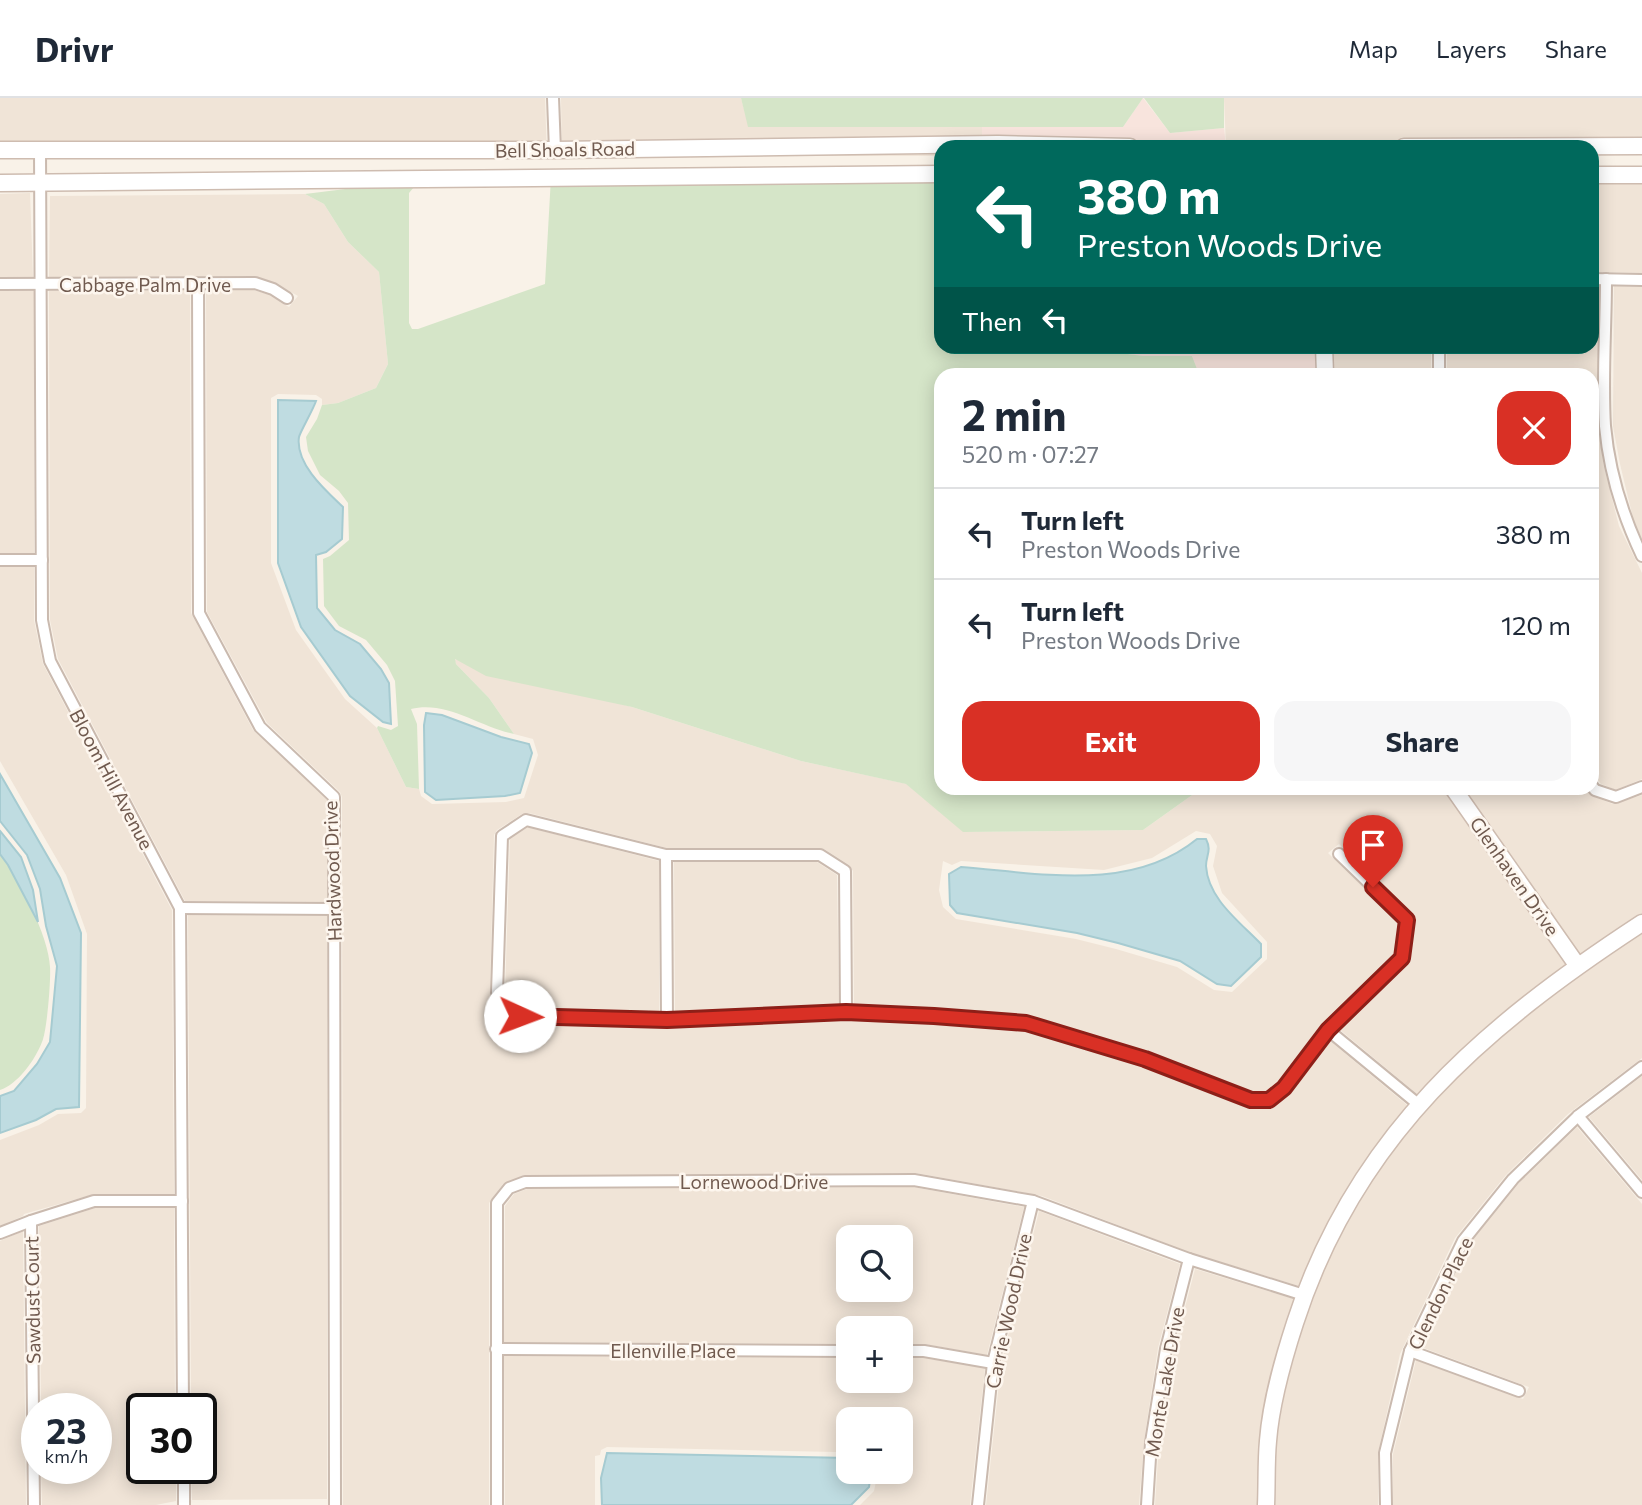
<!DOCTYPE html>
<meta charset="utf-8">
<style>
body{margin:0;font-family:Commissioner,sans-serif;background:#f6f6f7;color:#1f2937;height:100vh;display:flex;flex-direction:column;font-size:26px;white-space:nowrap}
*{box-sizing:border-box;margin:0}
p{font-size:23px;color:#747a83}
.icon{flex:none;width:38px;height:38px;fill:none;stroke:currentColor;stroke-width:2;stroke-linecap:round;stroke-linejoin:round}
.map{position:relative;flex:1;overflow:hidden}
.drawer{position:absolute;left:934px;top:270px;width:665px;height:427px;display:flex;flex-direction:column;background:#fff;border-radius:21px;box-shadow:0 4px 18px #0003}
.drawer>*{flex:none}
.hud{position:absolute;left:934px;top:42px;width:665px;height:214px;border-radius:21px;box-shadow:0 4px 18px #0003;background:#00695c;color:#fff;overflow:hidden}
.fabs{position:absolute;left:836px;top:1127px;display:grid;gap:14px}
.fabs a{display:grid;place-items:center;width:77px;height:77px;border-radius:14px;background:#fff;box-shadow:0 4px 18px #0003;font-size:35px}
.speed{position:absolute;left:21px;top:1295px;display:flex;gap:14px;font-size:35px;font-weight:700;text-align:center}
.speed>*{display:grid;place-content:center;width:91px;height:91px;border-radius:50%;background:#fff;box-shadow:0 4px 18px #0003;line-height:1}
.speed small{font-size:18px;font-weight:400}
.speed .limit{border:4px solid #111;border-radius:10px;background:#fff;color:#111}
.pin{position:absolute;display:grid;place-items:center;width:60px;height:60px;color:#fff;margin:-72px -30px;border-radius:50% 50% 50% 0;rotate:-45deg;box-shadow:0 0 7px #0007}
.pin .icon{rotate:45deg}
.me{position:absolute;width:77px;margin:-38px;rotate:92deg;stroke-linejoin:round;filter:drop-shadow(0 0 5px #0008)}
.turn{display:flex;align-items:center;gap:24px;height:147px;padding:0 28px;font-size:32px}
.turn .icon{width:91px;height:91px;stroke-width:2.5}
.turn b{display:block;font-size:49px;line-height:60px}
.then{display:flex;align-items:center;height:66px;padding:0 28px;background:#0003;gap:14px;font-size:26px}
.round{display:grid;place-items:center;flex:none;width:74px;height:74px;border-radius:21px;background:#f6f6f7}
.overview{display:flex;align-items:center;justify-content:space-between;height:119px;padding:0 28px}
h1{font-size:42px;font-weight:700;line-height:52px}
.primary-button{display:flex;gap:14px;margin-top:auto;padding:14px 28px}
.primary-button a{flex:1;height:80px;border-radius:21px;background:#d93025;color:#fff;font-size:28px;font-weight:700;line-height:80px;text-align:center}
.primary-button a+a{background:#f6f6f7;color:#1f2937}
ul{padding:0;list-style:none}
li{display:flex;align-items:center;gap:21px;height:91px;padding:0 28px;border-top:2px solid #e0e1e3}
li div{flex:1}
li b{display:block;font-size:26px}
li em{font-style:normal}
header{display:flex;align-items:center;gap:42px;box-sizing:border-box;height:98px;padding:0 35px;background:#fff;border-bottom:2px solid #e0e1e3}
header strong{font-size:33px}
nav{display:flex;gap:38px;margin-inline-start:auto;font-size:24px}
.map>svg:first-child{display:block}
</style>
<header>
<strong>Drivr</strong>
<nav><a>Map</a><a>Layers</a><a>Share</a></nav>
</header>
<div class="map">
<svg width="1642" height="1407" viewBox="0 0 1642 1407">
<rect width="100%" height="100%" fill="#f9f2e8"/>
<!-- residential -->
<g fill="#f0e4d7" fill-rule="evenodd">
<path d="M 0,0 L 545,0 L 547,58 L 0,60 Z"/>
<path d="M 561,0 L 741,0 L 749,29 L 982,29 L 982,49 L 942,49 L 941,58 L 562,58 Z"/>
<path d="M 1224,0 L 1642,0 L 1642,55 L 1592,49 L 1226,49 Z"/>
<path d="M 1642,82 L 1642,175 L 1593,174 L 1592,84 Z"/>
<path d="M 30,95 L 33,179 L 0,179 L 0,96 Z"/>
<path d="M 305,96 L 324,106 L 348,144 L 379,174 L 388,266 L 376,290 L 338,305 L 322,307 L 322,301 L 316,297 L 278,296 L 271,300 L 271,465 L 296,532 L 345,601 L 377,630 L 406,689 L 419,691 L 421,698 L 432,706 L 506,704 L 524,700 L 538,657 L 533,641 L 514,636 L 489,600 L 456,566 L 454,561 L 632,609 L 801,663 L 907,686 L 964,734 L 1143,732 L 1202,690 L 1444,690 L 1567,866 L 1482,932 L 1417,996 L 1339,931 L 1408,865 L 1415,823 L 1412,817 L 1339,746 L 1328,755 L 1399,824 L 1395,857 L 1317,932 L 1278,985 L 1266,995 L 1252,995 L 1147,954 L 1028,919 L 935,911 L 854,907 L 853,773 L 849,767 L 824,751 L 667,750 L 529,715 L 522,716 L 497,732 L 494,737 L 490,895 L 492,900 L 514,923 L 520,925 L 675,929 L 846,920 L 933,924 L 1024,932 L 1142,967 L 1251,1009 L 1275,1007 L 1289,995 L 1329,942 L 1407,1007 L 1353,1080 L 1321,1137 L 1299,1188 L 1191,1155 L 1042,1098 L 916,1075 L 522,1078 L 503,1086 L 489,1105 L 489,1407 L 343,1407 L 342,699 L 340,694 L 267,625 L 207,514 L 206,192 L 254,192 L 269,197 L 289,209 L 298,198 L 275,185 L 255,178 L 49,179 L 50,98 ZM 1196,733 L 1210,736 L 1217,748 L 1213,768 L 1222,795 L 1267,844 L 1267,861 L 1232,894 L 1214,892 L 1177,869 L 1116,851 L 1076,841 L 956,821 L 943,809 L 939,792 L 943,763 L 952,767 L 961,763 L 1104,772 L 1152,760 Z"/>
<path d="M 1593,188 L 1598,188 L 1598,329 L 1604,369 L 1619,428 L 1642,475 L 1642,681 L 1616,692 L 1601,686 L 1593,675 L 1592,276 L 1447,276 L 1447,249 L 1592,248 Z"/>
<path d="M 1614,188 L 1642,189 L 1642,441 L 1634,424 L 1620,366 L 1613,328 Z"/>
<path d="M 190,192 L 191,515 L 253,632 L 327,702 L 327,804 L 185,803 L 58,561 L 50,522 L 49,193 Z"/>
<rect x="0" y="193" width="34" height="262"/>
<path d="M 1332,249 L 1431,249 L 1431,276 L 1333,276 Z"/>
<path d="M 0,469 L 34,469 L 34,522 L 43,566 L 172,812 L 174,1096 L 91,1097 L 24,1116 L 23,1118 L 0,1128 L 0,1042 L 39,1027 L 58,1016 L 81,1015 L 86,1010 L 87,836 L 66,777 L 0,663 Z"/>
<path d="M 1462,690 L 1584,690 L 1592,698 L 1613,706 L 1642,697 L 1642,816 L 1579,857 Z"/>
<path d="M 528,729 L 659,763 L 659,915 L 524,911 L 505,893 L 510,741 Z"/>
<path d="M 674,764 L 817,764 L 837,777 L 839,907 L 675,915 Z"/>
<path d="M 188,817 L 327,818 L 327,1401 L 192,1402 L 191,1370 L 201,1370 L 201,1311 L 191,1311 Z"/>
<path d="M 1642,833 L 1642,960 L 1568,1016 L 1506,1077 L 1455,1140 L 1400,1256 L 1378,1355 L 1378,1407 L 1274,1407 L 1276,1342 L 1290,1265 L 1312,1199 L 1335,1143 L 1367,1087 L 1424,1011 L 1492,943 L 1582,873 Z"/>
<path d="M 1642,978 L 1642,1082 L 1589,1019 Z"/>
<path d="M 1577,1029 L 1642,1106 L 1642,1407 L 1393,1407 L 1393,1356 L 1416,1262 L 1523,1301 L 1529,1289 L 1421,1249 L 1469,1146 L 1519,1085 Z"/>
<path d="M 913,1089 L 1024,1109 L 987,1257 L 924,1246 L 901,1246 L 901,1230 L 849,1230 L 849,1246 L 504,1244 L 505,1108 L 514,1096 L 527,1091 ZM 849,1139 L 901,1139 L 901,1192 L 849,1192 Z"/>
<path d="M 95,1110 L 174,1110 L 175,1311 L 142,1311 L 142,1370 L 176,1370 L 176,1403 L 156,1407 L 42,1407 L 41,1370 L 96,1370 L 96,1311 L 41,1311 L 39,1128 Z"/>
<path d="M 1039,1113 L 1180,1166 L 1158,1250 L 1144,1343 L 1139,1407 L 986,1407 L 1001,1266 Z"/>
<path d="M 23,1133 L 26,1407 L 0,1407 L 0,1143 Z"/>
<path d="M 1195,1171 L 1294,1201 L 1275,1262 L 1260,1341 L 1258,1407 L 1155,1407 L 1159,1344 L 1174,1252 Z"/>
<path d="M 504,1258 L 849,1260 L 849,1283 L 901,1283 L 901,1260 L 923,1260 L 985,1270 L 970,1407 L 860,1407 L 874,1393 L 878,1374 L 901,1374 L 901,1321 L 849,1321 L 849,1351 L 836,1354 L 607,1349 L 601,1352 L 600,1357 L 595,1358 L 595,1407 L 505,1407 Z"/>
</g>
<!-- commercial -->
<g fill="#f8e4dd">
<path d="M 1143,0 L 1170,35 L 1224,30 L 1226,49 L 982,49 L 982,29 L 1123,29 Z"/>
<path d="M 1066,249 L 1317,249 L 1317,276 L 1199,276 L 1192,258 L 1143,258 Z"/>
</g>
<!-- green -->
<g fill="#d5e5c8">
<path d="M 741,0 L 1143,0 L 1123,29 L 748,29 Z"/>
<path d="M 1144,0 L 1224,0 L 1224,30 L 1170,35 Z"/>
<path d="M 551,79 L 941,84 L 942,248 L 1066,248 L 1143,258 L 1192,258 L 1199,276 L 942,276 L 942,690 L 1202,690 L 1143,732 L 963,734 L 906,686 L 801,663 L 632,609 L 486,578 L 455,561 L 456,566 L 489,600 L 514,636 C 480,629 446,602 411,611 L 417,626 L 419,691 L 406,689 L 377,630 L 378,628 L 391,632 L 398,628 L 395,583 L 387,567 L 366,542 L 339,528 L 324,508 L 323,461 L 330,458 L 349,442 L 348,405 L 339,393 L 320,377 L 308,353 L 306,339 L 317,321 L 322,307 L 338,305 L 376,290 L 388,266 L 379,174 L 348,144 L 324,106 L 305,96 L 434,80 L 434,89 L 414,89 L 409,95 L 409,225 L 412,231 L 418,231 L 545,186 Z"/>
<path d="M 0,756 C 19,780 49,839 50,869 C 51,882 47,933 42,944 C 35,962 18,986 0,992 Z"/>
</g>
<!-- water -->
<g fill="#bfdce1" stroke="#a6cbd1" stroke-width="2">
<path d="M 278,302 L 316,303 C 313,312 300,334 299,339 C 295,366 326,393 343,409 L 342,441 L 326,454 L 316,457 L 317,510 L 335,532 L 360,546 L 381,571 L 389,585 L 391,626 L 383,624 L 350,598 L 301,529 L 278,465 Z"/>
<path d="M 426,615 L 442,617 L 501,639 L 529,646 L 532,655 L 520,695 L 505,698 L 436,702 L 425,694 L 424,627 Z"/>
<path d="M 0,676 L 60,780 L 81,835 L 79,1009 L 56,1011 L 36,1022 L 0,1035 L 0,998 L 14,993 L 37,966 L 50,944 L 57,868 L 46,828 L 40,791 L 27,757 L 0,723 Z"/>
<path d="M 0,733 L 21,759 L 33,792 L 38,824 L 8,767 L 0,756 Z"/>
<path d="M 1197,741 L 1206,741 C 1212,753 1206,757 1206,768 C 1208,801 1240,824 1261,846 L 1261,859 L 1231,888 L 1217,886 L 1180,863 L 1118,845 L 1077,835 L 957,815 L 950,807 L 949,776 L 961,769 C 1039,775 1131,795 1197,741 Z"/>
<path d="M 607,1355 L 849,1360 L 849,1374 L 871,1374 L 869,1389 L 851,1407 L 602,1407 L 601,1380 Z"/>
</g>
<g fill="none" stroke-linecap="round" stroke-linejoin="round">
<defs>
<g id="street">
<path d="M 553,0 L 555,52"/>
<path d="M 40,51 L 42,522 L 50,563 L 180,810 L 183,1311"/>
<path d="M 1592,181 L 1642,182"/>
<path d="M 1606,181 C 1606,230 1602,280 1605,328 C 1609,372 1623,418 1642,458"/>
<path d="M 0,186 L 255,185 L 273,191 L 287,200"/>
<path d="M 198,186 L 199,515 L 260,629 L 334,699 L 335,1407"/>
<path d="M 1439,248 L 1439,276"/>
<path d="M 0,462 L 42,462"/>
<path d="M 1592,688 L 1595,692 L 1616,699 L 1642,689"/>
<path d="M 666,757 L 667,922"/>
<path d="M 180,810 L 335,811"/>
<path d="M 846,914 L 845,773 L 820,757 L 666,757 L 526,722 L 502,738 L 497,895 L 520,918 L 667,922 L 846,914 L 934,917 L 1026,925 L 1145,961 L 1251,1002 L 1269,1002 L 1284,990 L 1328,932 L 1402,860 L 1407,822 L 1339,756"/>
<path d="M 1328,932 L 1418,1006"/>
<path d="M 1578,1018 L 1642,1094"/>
<path d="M 31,1123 L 34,1407"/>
<path d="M 0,1135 L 31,1123 L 94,1103 L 182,1103"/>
<path d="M 496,1251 L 849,1253"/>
<path d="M 901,1253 L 924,1253 L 993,1265"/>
<path d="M 1410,1253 L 1519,1293"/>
<path d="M 184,1370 L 184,1407"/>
<path d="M 497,1407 L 497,1105 L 509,1090 L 525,1084 L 914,1082 L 1033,1103 L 1189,1161 L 1304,1197"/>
<path d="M 978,1407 L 993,1265 L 1033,1103"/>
<path d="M 1147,1407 L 1151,1344 L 1166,1251 L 1189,1161"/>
<path d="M 1386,1407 L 1385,1355 L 1410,1253 L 1463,1143 L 1513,1081 L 1578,1018 L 1642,969"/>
</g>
<g id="secondary">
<path d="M 1404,49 L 1642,48"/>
<path d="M 0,52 L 555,52 L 998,46 L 1130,49"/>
<path d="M 1592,77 L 1642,77"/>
<path d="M 0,85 L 942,76"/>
<path d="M 1324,248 L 1325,276"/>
<path d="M 1453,690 L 1577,867"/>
<path d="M 1266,1407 C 1267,1386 1266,1364 1268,1343 C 1271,1303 1283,1262 1295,1225 C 1355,1038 1483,929 1642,825"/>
</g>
</defs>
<!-- street casing -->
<use href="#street" stroke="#cabaaf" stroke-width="14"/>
<!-- secondary casing -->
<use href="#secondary" stroke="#cebcb0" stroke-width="19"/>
<!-- street -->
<use href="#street" stroke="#fff" stroke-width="10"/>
<!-- secondary -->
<use href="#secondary" stroke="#fff" stroke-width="16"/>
</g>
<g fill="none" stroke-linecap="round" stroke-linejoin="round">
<defs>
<path id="route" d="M 520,918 L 667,922 L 846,914 L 934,918 L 1026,925 L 1145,961 L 1251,1002 L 1269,1002 L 1284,990 L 1328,932 L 1402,860 L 1407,822 L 1373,789"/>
</defs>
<!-- route casing -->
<use href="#route" stroke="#8d1f18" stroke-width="18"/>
<!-- route -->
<use href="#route" stroke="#d93025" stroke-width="12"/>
</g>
<g text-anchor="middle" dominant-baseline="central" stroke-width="5" stroke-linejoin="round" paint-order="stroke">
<!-- street labels -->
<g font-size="19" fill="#705a4f" stroke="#fdf6ee">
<text transform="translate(565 51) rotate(-1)">Bell Shoals Road</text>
<text x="145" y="186">Cabbage Palm Drive</text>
<text transform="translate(112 681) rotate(62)">Bloom Hill Avenue</text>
<text transform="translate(332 773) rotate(-92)">Hardwood Drive</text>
<text transform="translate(1515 778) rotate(55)">Glenhaven Drive</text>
<text x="754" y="1083">Lornewood Drive</text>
<text transform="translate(1440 1195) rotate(-64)">Glendon Place</text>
<text transform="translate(32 1202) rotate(-91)">Sawdust Court</text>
<text transform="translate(1008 1213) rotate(-78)">Carrie Wood Drive</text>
<text x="673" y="1252">Ellenville Place</text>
<text transform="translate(1164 1284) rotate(-80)">Monte Lake Drive</text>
</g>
</g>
</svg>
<div class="fabs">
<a><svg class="icon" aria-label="search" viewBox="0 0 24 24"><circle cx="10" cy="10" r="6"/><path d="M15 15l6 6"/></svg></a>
<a>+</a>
<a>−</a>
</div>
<div class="speed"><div>23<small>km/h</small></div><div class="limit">30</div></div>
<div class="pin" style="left:1373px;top:789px;background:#d93025"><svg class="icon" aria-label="arrive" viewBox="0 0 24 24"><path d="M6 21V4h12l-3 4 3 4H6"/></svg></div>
<svg class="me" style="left:520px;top:918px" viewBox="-20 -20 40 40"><circle r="19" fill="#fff"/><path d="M0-13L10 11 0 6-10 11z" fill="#d93025"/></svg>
<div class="hud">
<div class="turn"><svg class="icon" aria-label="left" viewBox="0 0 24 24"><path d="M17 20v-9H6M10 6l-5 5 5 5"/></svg><div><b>380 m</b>Preston Woods Drive</div></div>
<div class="then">Then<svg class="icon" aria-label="left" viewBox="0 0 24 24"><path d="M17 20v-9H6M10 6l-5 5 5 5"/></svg></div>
</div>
<section class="drawer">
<div class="overview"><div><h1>2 min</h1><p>520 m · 07:27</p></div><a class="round" style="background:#d93025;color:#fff"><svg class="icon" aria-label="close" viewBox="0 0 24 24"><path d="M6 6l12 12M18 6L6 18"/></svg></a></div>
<ul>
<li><svg class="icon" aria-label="left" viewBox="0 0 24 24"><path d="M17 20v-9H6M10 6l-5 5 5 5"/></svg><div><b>Turn left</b><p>Preston Woods Drive</p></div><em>380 m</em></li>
<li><svg class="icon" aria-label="left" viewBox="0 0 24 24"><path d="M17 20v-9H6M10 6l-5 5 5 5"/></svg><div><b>Turn left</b><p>Preston Woods Drive</p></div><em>120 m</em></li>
</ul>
<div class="primary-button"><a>Exit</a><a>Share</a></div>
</section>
</div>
